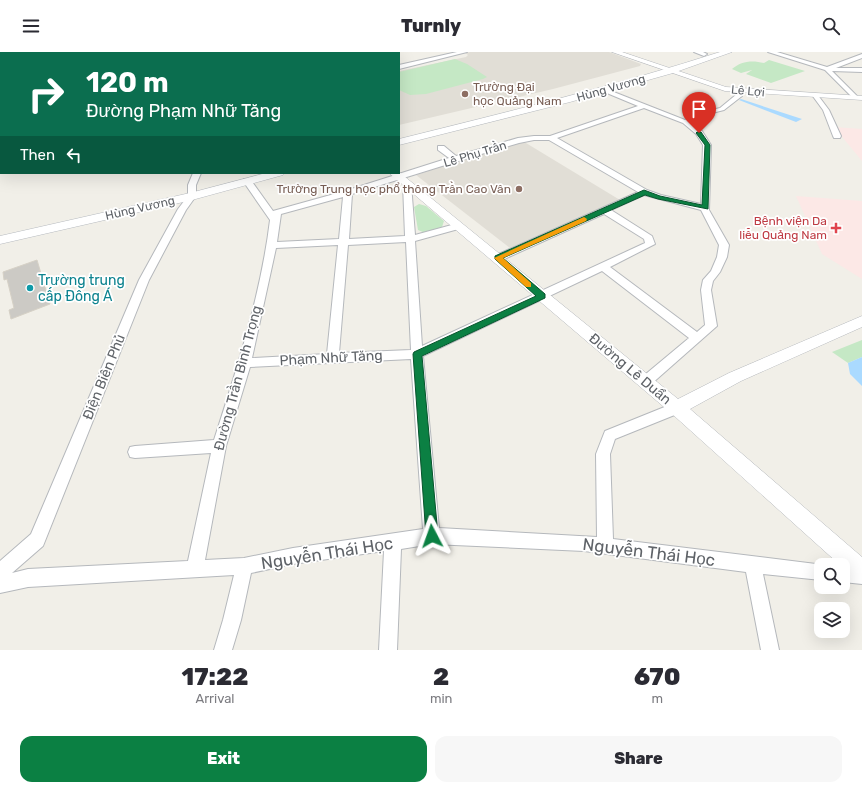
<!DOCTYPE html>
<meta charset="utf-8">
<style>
body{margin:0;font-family:Rubik,sans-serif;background:#f7f7f7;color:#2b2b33;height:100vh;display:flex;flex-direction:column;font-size:15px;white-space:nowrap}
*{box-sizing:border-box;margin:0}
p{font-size:13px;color:#7c7c81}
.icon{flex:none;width:22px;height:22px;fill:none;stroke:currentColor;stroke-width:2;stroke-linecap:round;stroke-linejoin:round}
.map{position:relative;height:598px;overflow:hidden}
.details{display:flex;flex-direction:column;background:#fff;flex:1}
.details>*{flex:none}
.top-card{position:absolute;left:0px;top:0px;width:400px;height:122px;box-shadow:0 4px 16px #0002;background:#0b6e4f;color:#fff;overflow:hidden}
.tools{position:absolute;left:814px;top:506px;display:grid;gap:8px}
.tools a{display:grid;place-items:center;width:36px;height:36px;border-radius:8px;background:#fff;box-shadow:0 4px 16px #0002;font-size:20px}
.pin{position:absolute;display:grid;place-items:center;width:34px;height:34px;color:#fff;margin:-41px -17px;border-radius:50% 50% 50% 0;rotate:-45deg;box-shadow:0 0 4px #0007}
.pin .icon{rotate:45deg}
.me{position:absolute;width:44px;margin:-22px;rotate:356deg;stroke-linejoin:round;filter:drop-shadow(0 0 3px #0008)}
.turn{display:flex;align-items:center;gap:14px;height:84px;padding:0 20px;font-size:18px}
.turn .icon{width:52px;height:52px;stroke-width:2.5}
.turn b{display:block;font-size:28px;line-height:34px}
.then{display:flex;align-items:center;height:38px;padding:0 20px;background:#0003;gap:8px;font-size:15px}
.eta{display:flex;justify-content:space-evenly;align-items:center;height:68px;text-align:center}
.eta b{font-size:24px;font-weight:800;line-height:28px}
.primary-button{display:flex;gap:8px;margin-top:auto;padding:8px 20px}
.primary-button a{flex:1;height:46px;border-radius:12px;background:#0b8043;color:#fff;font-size:16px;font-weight:800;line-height:46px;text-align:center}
.primary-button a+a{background:#f7f7f7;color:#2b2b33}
header{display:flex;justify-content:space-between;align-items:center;height:52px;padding:0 20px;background:#fff;font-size:18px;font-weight:800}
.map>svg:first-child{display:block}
</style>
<header><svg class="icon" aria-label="menu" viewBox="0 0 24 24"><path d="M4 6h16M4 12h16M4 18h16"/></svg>Turnly<svg class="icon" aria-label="search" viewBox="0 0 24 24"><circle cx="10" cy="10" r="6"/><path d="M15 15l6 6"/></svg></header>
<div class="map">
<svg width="862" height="598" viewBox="0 0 862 598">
<rect width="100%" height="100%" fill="#f1efe8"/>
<!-- education -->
<g fill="#e1ded6">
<path d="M 470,0 L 609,0 L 641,12 L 640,14 L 553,37 L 399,73 L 399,19 L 466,5 L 468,3 L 465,1 Z"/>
<path d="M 521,88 L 620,148 L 510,196 L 416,123 Z"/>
</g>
<!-- medical -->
<g fill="#fce8e6">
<path d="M 834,75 L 862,77 L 862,109 Z"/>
<path d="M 796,144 L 862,149 L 862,227 L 822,202 Z"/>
</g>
<!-- green -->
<g fill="#c5e8c5">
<path d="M 455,7 L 467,12 L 487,25 L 483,27 L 426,42 L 410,43 L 399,38 L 399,20 Z"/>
<path d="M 769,8 L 805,19 L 771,31 L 746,22 L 752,18 L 741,21 L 732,17 C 741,9 752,8 764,11 Z"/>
<path d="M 419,152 L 426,154 L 444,169 L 442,175 L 425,181 L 418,178 L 414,155 Z"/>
<path d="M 862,288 L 862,305 L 848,311 L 832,300 Z"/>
</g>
<!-- water -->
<g fill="#aadaff">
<path d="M 741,47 L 802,67 L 796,70 L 739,48 Z"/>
<path d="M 862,305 L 862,334 L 850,322 L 848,311 Z"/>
</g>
<!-- building -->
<path fill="#cccac5" stroke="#d6d1c6" d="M 37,208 L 50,252 L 11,267 L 9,258 L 14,256 L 7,227 L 4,228 L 3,220 Z"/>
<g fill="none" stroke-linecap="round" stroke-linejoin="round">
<defs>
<g id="minor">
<path d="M 49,0 L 58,0 L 48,1 Z"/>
<path d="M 129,0 L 140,0 L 128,1 Z"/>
<path d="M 250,0 L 256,0 L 249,1 Z"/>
<path d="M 297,0 L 306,0 L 296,1 Z"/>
<path d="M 376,0 L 385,0 L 375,1 Z"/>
<path d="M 457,0 L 467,0 L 399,17 L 399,13 Z"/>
<path d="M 694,0 L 703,0 L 707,2 L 704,4 Z"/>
<path d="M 768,0 L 777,0 L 827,15 L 862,2 L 862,6 L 836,16 L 862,16 L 862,20 L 832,19 L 858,45 L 853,46 L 825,18 Z"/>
<path d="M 602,37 L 606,37 L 685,68 L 704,60 L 720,56 L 737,42 L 738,38 L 743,39 L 742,44 L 724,58 L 708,62 L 690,70 L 702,79 L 711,93 L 709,158 L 729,193 L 727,205 L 720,220 L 713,229 L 711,238 L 717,274 L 649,334 L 645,335 L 641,334 L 639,330 L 641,326 L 689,286 L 602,219 L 423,304 L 439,476 L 597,485 L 596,402 L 605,379 L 672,352 L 677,350 L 682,352 L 684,356 L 682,360 L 615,387 L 610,402 L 613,487 L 824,513 L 821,513 L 821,528 L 763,522 L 779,598 L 761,598 L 746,520 L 584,499 L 432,492 L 401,497 L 397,598 L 379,598 L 384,499 L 293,512 L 251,521 L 241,568 L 232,598 L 214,598 L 223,568 L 234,523 L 28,535 L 0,541 L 0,509 L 31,482 L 139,228 L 178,157 L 188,144 L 188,133 L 193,121 L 201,121 L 196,133 L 196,144 L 186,158 L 149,228 L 43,494 L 12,521 L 28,517 L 188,509 L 211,401 L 135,406 L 130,405 L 128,400 L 130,395 L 135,394 L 214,388 C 237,317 261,242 270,168 L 243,129 L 244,127 L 250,127 L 273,159 L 345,139 L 449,106 L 438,98 L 438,94 L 444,94 L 456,104 L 518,86 L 534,84 L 550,84 L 638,54 L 602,39 ZM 644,56 L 683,71 L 696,82 L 703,93 L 701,152 L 661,143 L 647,138 L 557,86 ZM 534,88 L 549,88 L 638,140 L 494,204 L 493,206 L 494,208 L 502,208 L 604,162 L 644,187 L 645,191 L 422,294 L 415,189 L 462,176 L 464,174 L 459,171 L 415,183 L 411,132 L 407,130 L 403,132 L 405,184 L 349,187 L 352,142 L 471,105 L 519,91 ZM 644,143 L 701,158 L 719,193 L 717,205 L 711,219 L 703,228 L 701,238 L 705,273 L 697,280 L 610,215 L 655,192 L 652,184 L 611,158 ZM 343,145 L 339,187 L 277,190 L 281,162 ZM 406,190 L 411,298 L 339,301 L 348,193 ZM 338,193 L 327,302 L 252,306 L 276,196 ZM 411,307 L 423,477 L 293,496 L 244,506 L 205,508 L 226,394 L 250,315 Z"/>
<path d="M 813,42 L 817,42 L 829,58 L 841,84 L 840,86 L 834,86 L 833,84 L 823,58 L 812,43 Z"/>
<path d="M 843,514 L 862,516 L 862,532 L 843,530 Z"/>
</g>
<g id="tertiary">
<rect x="261" y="0" width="7" height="1"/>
<path d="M 612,0 L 622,0 L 726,35 L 862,44 L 862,48 L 725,39 Z"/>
<rect x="0" y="39" width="1" height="4"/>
<path d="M 399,120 L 678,347 L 729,321 L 862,264 L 862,275 L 741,329 L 690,357 L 862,505 L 862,530 L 855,526 L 843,516 L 843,513 L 840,513 L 671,361 L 389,121 Z"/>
</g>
<g id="secondary">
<path d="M 720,0 L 732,0 L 673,21 L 570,50 L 399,93 L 399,87 C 507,60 615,34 720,0 Z"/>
<path d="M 266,121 L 285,121 L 283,123 L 192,148 L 0,192 L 0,184 L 190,141 Z"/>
</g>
<path id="trunk" d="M 12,1 L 17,0"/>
</defs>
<!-- minor casing -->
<use href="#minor" stroke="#b5b8bc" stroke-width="2"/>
<!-- tertiary casing -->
<use href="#tertiary" stroke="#b5b8bc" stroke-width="1"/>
<!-- secondary casing -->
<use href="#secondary" stroke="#b6babf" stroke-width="1"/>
<!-- trunk casing -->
<use href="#trunk" stroke="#f9ab00" stroke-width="22"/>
<!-- minor -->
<use href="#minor" fill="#fff" fill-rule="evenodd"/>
<!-- tertiary -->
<use href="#tertiary" fill="#fff" fill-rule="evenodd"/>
<!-- secondary -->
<use href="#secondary" fill="#fff" fill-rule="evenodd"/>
<!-- trunk -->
<use href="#trunk" stroke="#feeaa1" stroke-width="20"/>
</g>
<!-- route -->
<path fill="#0b8043" stroke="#07532c" d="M 697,80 L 701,80 L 710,93 L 708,157 L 658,147 L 645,143 L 503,206 L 545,242 L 545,246 L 422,304 L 438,484 L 436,489 L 432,491 L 428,489 L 426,484 L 413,302 L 414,300 L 536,244 L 495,207 L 495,204 L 644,138 L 660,144 L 702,153 L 705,93 L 696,81 Z"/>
<!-- slow -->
<path fill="#f59e0b" d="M 584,165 L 587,167 L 586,169 L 503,206 L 531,231 L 531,235 L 526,235 L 494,206 Z"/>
<!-- markers -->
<g fill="#8d6e63" stroke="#fff" stroke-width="1.5">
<circle cx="465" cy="42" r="4"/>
<circle cx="519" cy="137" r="4"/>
</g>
<path fill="#e0444e" stroke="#fff" stroke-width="1.5" d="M834 170h4v4h4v4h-4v4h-4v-4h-4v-4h4z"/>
<circle fill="#0f9aa8" stroke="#fff" stroke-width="1.5" cx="30" cy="236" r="4"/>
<g text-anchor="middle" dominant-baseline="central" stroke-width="3.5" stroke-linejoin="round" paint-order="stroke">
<!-- far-education labels -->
<g font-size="12" fill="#785e54" stroke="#fff" text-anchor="start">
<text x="473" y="35">Trường Đại<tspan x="473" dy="14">học Quảng Nam</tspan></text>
<text x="511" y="137" text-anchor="end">Trường Trung học phổ thông Trần Cao Vân</text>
</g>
<!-- far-street labels -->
<g font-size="12" fill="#5f6368" stroke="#fff">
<text transform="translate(611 36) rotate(-16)">Hùng Vương</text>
<text transform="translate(748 39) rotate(5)">Lê Lợi</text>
<text transform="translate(475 102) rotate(-17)">Lê Phụ Trần</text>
<text transform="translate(140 156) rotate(-13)">Hùng Vương</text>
</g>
<!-- far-health labels -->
<g font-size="12" fill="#be3a42" stroke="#fff" text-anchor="end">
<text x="827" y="169">Bệnh viện Da<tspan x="827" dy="14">liễu Quảng Nam</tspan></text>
</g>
<!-- culture labels -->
<g font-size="14" fill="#0d838f" stroke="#fff" text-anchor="start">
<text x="38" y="228">Trường trung<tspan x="38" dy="16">cấp Đông Á</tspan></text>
</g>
<!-- street labels -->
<g font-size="14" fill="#5f6368" stroke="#fff">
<text transform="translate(331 306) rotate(-3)">Phạm Nhữ Tăng</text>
<text transform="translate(630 317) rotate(40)">Đường Lê Duẩn</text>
<text transform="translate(104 325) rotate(-68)">Điện Biên Phủ</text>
<text transform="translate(238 326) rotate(-75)">Đường Trần Bình Trọng</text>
</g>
<!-- near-street labels -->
<g font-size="17" fill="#5f6368" stroke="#fff">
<text transform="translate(649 500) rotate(7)">Nguyễn Thái Học</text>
<text transform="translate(327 501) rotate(-9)">Nguyễn Thái Học</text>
</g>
</g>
</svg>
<div class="tools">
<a><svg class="icon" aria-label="search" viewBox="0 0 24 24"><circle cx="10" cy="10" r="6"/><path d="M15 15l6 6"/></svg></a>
<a><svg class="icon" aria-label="layers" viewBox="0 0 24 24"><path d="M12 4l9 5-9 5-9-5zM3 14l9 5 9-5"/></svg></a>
</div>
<div class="pin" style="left:699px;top:81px;background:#d93025"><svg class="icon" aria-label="arrive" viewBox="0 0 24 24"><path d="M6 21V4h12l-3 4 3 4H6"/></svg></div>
<svg class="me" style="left:432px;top:484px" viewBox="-20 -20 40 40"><path d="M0-17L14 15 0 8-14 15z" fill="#0b8043" stroke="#fff" stroke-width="4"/></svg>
<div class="top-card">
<div class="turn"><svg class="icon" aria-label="right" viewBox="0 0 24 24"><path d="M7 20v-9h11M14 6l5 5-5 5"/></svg><div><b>120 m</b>Đường Phạm Nhữ Tăng</div></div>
<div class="then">Then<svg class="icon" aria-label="left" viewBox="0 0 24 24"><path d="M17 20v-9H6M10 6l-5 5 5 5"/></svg></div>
</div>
</div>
<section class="details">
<div class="eta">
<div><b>17:22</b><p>Arrival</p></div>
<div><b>2</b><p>min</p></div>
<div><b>670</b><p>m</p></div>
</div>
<div class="primary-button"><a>Exit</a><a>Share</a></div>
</section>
